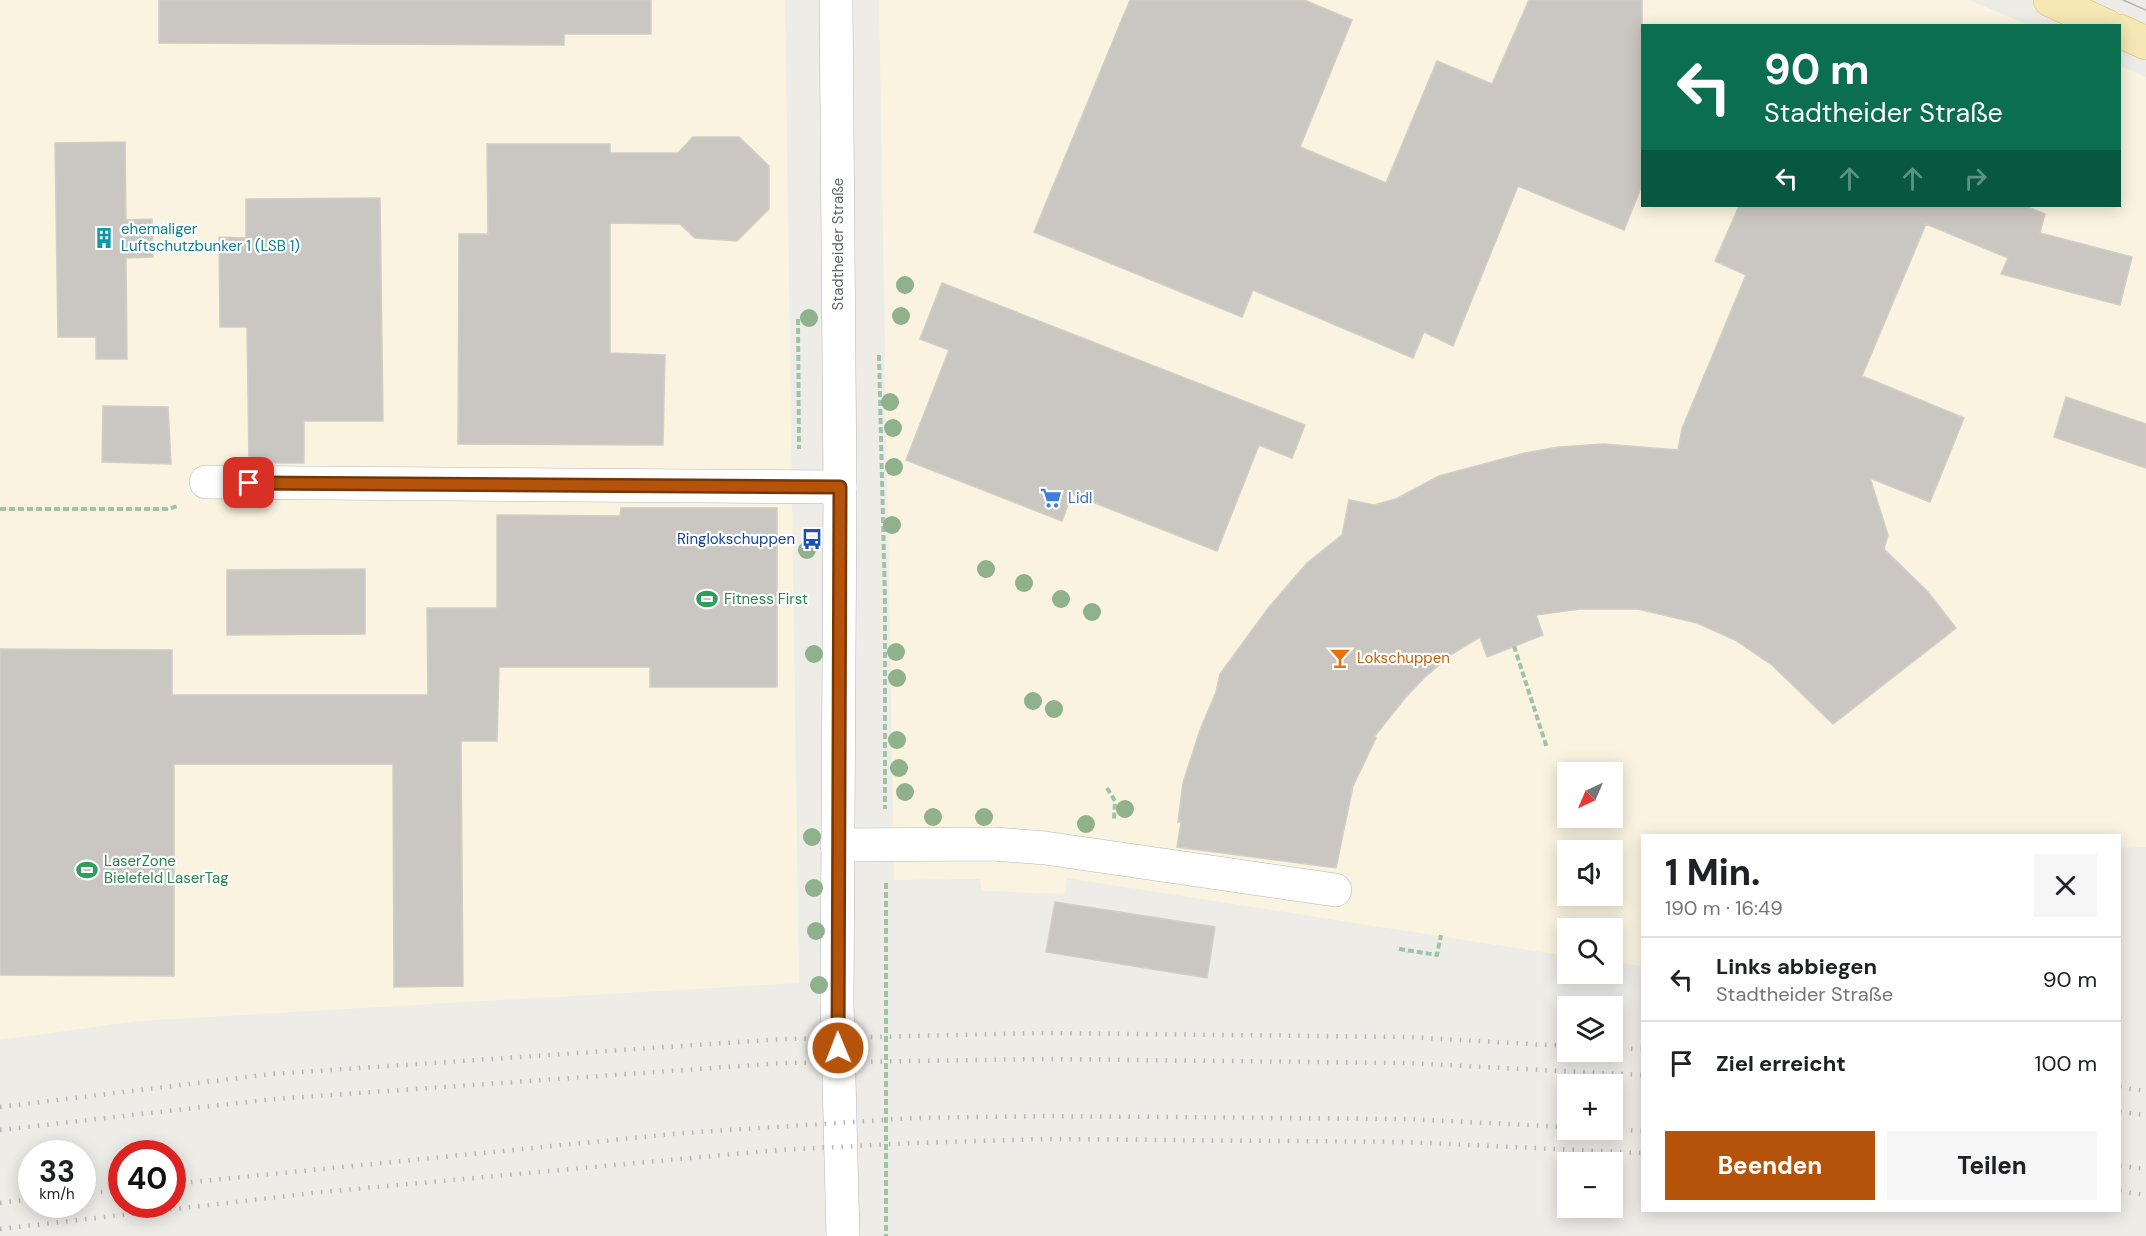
<!DOCTYPE html>
<html lang="de">
<meta charset="utf-8">
<style>
body{margin:0;font-family:"DM Sans",sans-serif;background:#f6f6f6;color:#202124;height:100vh;display:flex;flex-direction:column;font-size:22px;white-space:nowrap}
*{box-sizing:border-box;margin:0}
p{font-size:20px;color:#757577}
.icon{flex:none;width:33px;height:33px;fill:none;stroke:currentColor;stroke-width:2;stroke-linecap:round;stroke-linejoin:round}
.map{position:relative;flex:1;overflow:hidden}
.side{position:absolute;left:1641px;top:834px;width:480px;height:378px;display:flex;flex-direction:column;background:#fff;border-radius:0px;box-shadow:0 3px 15px #0003}
.side>*{flex:none}
.hud{position:absolute;left:1641px;top:24px;width:480px;height:183px;border-radius:0px;box-shadow:0 3px 15px #0003;background:#0b6e4f;color:#fff;overflow:hidden}
.needle{width:39px;rotate:224deg}
.fabs{position:absolute;left:1557px;top:762px;display:grid;gap:12px}
.fabs a{display:grid;place-items:center;width:66px;height:66px;border-radius:0px;background:#fff;box-shadow:0 3px 15px #0003;font-size:30px}
.speed{position:absolute;left:18px;top:1140px;display:flex;gap:12px;font-size:30px;font-weight:700;text-align:center}
.speed>*{display:grid;place-content:center;width:78px;height:78px;border-radius:50%;background:#fff;box-shadow:0 3px 15px #0003;line-height:1}
.speed small{font-size:15px;font-weight:400}
.speed .limit{border:9px solid #d22;background:#fff;color:#111}
.pin{position:absolute;display:grid;place-items:center;width:51px;height:51px;color:#fff;margin:-26px;border-radius:12px;box-shadow:0 3px 9px #0006}
.me{position:absolute;width:66px;margin:-33px;rotate:359deg;stroke-linejoin:round;filter:drop-shadow(0 0 4px #0008)}
.turn{display:flex;align-items:center;gap:21px;height:126px;padding:0 24px;font-size:27px}
.turn .icon{width:78px;height:78px;stroke-width:2.5}
.turn b{display:block;font-size:42px;line-height:51px}
.lanes{display:flex;align-items:center;height:57px;padding:0 24px;background:#0003;justify-content:center;gap:30px;direction:ltr}
.lanes .off{opacity:.35}
.round{display:grid;place-items:center;flex:none;width:63px;height:63px;border-radius:0px;background:#f6f6f6}
.headline{display:flex;align-items:center;justify-content:space-between;height:102px;padding:0 24px}
h1{font-size:36px;font-weight:800;line-height:45px}
.primary-button{display:flex;gap:12px;margin-top:auto;padding:12px 24px}
.primary-button a{flex:1;height:69px;border-radius:0px;background:#b45309;color:#fff;font-size:24px;font-weight:800;line-height:69px;text-align:center}
.primary-button a+a{background:#f6f6f6;color:#202124}
ul{padding:0;list-style:none}
li{display:flex;align-items:center;gap:18px;height:84px;padding:0 24px;border-top:2px solid #e0e0e0}
li div{flex:1}
li b{display:block;font-size:22px}
li em{font-style:normal}
.map>svg:first-child{display:block}
</style>
<div class="map">
<svg width="2146" height="1236" viewBox="0 0 2146 1236">
<rect width="100%" height="100%" fill="#eeece7"/>
<!-- commercial -->
<g fill="#faf3e0" fill-rule="evenodd">
<path d="M 0,0 L 785,0 L 799,983 L 138,1021 L 0,1040 Z"/>
<path d="M 879,0 L 1969,0 L 2028,25 L 1642,26 L 1642,206 L 2120,206 L 2120,66 L 2146,77 L 2146,847 L 2120,848 L 2120,836 L 1642,836 L 1642,966 L 1613,962 L 1612,928 L 1568,928 L 1567,956 L 1067,878 L 1065,894 L 982,891 L 980,879 L 894,880 ZM 1568,772 L 1612,772 L 1612,818 L 1568,818 ZM 1568,850 L 1612,850 L 1612,896 L 1568,896 Z"/>
</g>
<!-- building -->
<g fill="#cac7c3" stroke="#d2cec6" stroke-width="1.5">
<path d="M 159,0 L 651,0 L 651,34 L 564,34 L 564,45 L 159,43 Z"/>
<path d="M 1130,0 L 1304,0 L 1352,20 L 1300,147 L 1386,183 L 1437,61 L 1492,84 L 1529,0 L 1642,0 L 1642,185 L 1624,230 L 1518,186 L 1453,346 L 1424,332 L 1413,358 L 1253,290 L 1242,317 L 1034,232 Z"/>
<path d="M 693,137 L 739,137 L 769,166 L 769,209 L 737,241 L 695,238 L 680,224 L 610,223 L 610,353 L 665,355 L 663,445 L 458,444 L 459,234 L 488,234 L 487,144 L 610,144 L 610,153 L 678,153 Z"/>
<path d="M 125,142 L 126,220 L 152,219 L 153,257 L 126,258 L 127,359 L 96,359 L 96,337 L 58,337 L 55,143 Z"/>
<path d="M 380,198 L 383,421 L 304,421 L 304,463 L 249,463 L 247,327 L 220,327 L 219,237 L 246,238 L 246,199 Z"/>
<path d="M 1739,206 L 2025,206 L 2045,214 L 2040,233 L 2132,257 L 2120,305 L 2001,274 L 2008,258 L 1926,224 L 1862,376 L 1964,418 L 1930,502 L 1870,478 L 1888,535 L 1884,549 L 1928,592 L 1956,628 L 1833,724 L 1772,665 L 1735,640 L 1697,623 L 1638,609 L 1580,609 L 1536,615 L 1543,635 L 1487,657 L 1480,637 L 1452,654 L 1424,678 L 1405,698 L 1374,737 L 1376,738 L 1353,786 L 1336,868 L 1177,847 L 1181,822 L 1178,822 L 1183,783 L 1200,730 L 1216,692 L 1220,674 L 1269,607 L 1307,563 L 1342,535 L 1349,500 L 1374,505 L 1396,499 L 1439,476 L 1525,453 L 1559,447 L 1604,444 L 1678,450 L 1682,429 L 1746,275 L 1715,261 Z"/>
<path d="M 942,283 L 1305,425 L 1292,458 L 1259,445 L 1217,551 L 1072,494 L 1062,521 L 906,460 L 949,350 L 920,339 Z"/>
<path d="M 2066,397 L 2146,424 L 2146,468 L 2054,437 Z"/>
<path d="M 103,406 L 168,407 L 171,464 L 102,462 Z"/>
<path d="M 621,508 L 777,508 L 777,687 L 650,687 L 650,667 L 499,667 L 497,741 L 461,741 L 463,986 L 394,987 L 393,764 L 174,764 L 174,976 L 0,975 L 0,649 L 172,650 L 172,695 L 428,695 L 427,608 L 497,608 L 497,515 L 620,516 Z"/>
<path d="M 365,569 L 365,634 L 227,635 L 227,570 Z"/>
<path d="M 1055,902 L 1215,927 L 1207,978 L 1046,952 Z"/>
</g>
<g fill="none" stroke-linecap="round" stroke-linejoin="round">
<defs>
<g id="minor">
<path d="M 836,0 L 840,487 L 837,1001 L 843,1236"/>
<path d="M 206,482 L 840,487"/>
<path d="M 837,845 L 994,844 L 1045,848 L 1335,890"/>
</g>
<g id="major">
<path d="M 2050,0 L 2107,26"/>
<path d="M 2120,31 L 2146,43"/>
</g>
</defs>
<!-- minor casing -->
<use href="#minor" stroke="#b3b6b9" stroke-width="34"/>
<!-- major casing -->
<use href="#major" stroke="#dfbb6e" stroke-width="34"/>
<!-- path -->
<g stroke="#a0c2a9" stroke-width="4" stroke-dasharray="6 3" stroke-linecap="butt">
<path d="M 798,319 L 799,449"/>
<path d="M 879,355 L 885,601 L 885,809"/>
<path d="M 0,509 L 167,509 L 178,506"/>
<path d="M 1514,646 L 1547,748"/>
<path d="M 1107,788 L 1115,801 L 1114,821"/>
<path d="M 886,883 L 886,1236"/>
<path d="M 1399,949 L 1437,955 L 1441,935"/>
</g>
<!-- minor -->
<use href="#minor" stroke="#fff" stroke-width="33"/>
<!-- major -->
<use href="#major" stroke="#f5e8b5" stroke-width="33"/>
<!-- tram -->
<path stroke="#b4b5b5" stroke-width="1.5" d="M 2123,0 L 2146,10"/>
<!-- rail -->
<g stroke="#b4b5b5" stroke-width="4.5" stroke-dasharray="1.5 8" stroke-linecap="butt">
<path d="M 1612,1048 L 1642,1049"/>
<path d="M 2120,1087 L 2146,1091"/>
<path d="M 0,1107 L 272,1074 L 783,1039 L 1043,1033 L 1407,1037 L 1568,1046"/>
<path d="M 2120,1112 L 2146,1115"/>
<path d="M 1612,1129 L 1642,1131"/>
<path d="M 0,1130 L 274,1099 L 783,1063 L 1044,1059 L 1406,1063 L 1642,1075"/>
<path d="M 2120,1166 L 2146,1169"/>
<path d="M 172,1184 L 683,1133 L 913,1118 L 1045,1116 L 1406,1119 L 1568,1127"/>
<path d="M 2120,1191 L 2146,1195"/>
<path d="M 82,1194 L 122,1190"/>
<path d="M 0,1203 L 32,1199"/>
<path d="M 0,1229 L 322,1192 L 778,1150 L 913,1143 L 1045,1139 L 1405,1142 L 1642,1153"/>
</g>
</g>
<!-- trees -->
<g fill="#8fb18c">
<circle cx="905" cy="285" r="9"/>
<circle cx="901" cy="316" r="9"/>
<circle cx="809" cy="318" r="9"/>
<circle cx="890" cy="402" r="9"/>
<circle cx="893" cy="428" r="9"/>
<circle cx="894" cy="467" r="9"/>
<circle cx="892" cy="525" r="9"/>
<circle cx="807" cy="550" r="9"/>
<circle cx="986" cy="569" r="9"/>
<circle cx="1024" cy="583" r="9"/>
<circle cx="1061" cy="599" r="9"/>
<circle cx="1092" cy="612" r="9"/>
<circle cx="896" cy="652" r="9"/>
<circle cx="814" cy="654" r="9"/>
<circle cx="897" cy="678" r="9"/>
<circle cx="1033" cy="701" r="9"/>
<circle cx="1054" cy="709" r="9"/>
<circle cx="897" cy="740" r="9"/>
<circle cx="899" cy="768" r="9"/>
<circle cx="905" cy="792" r="9"/>
<circle cx="1125" cy="809" r="9"/>
<circle cx="933" cy="817" r="9"/>
<circle cx="984" cy="817" r="9"/>
<circle cx="1086" cy="824" r="9"/>
<circle cx="812" cy="837" r="9"/>
<circle cx="814" cy="888" r="9"/>
<circle cx="816" cy="931" r="9"/>
<circle cx="819" cy="985" r="9"/>
</g>
<g fill="none" stroke-linecap="round" stroke-linejoin="round">
<defs>
<path id="route" d="M 249,483 L 840,487 L 838,1048"/>
</defs>
<!-- route casing -->
<use href="#route" stroke="#753606" stroke-width="15"/>
<!-- route -->
<use href="#route" stroke="#b45309" stroke-width="10"/>
</g>
<!-- icons -->
<defs>
<symbol id="building-bare" viewBox="-9 -9 18 18"><path d="M-4-6H4V6H1V3H-1V6H-4ZM-2.5-4.3h1.7v1.8h-1.7ZM.8-4.3h1.7v1.8H.8ZM-2.5-1h1.7V.8h-1.7ZM.8-1h1.7V.8H.8Z" fill="#0f9aa8" stroke="#fff" stroke-width="2.5" paint-order="stroke"/></symbol>
<symbol id="supermarket-bare" viewBox="-9 -9 18 18"><path d="M-6-5.5h2.5l.6 2H6L4.5 2H-2.5L-4.4-4H-6ZM-1.5 3.2a1.3 1.3 0 1 0 .1 0ZM3 3.2a1.3 1.3 0 1 0 .1 0Z" fill="#3f7fe0" stroke="#fff" stroke-width="2.5" paint-order="stroke"/></symbol>
<symbol id="bus-bare" viewBox="-9 -9 18 18"><path d="M-5-6H5V4H4V6H2V4H-2V6H-4V4H-5ZM-3.5-4V0h7V-4ZM-3.5 1.2v1.5H-2V1.2ZM2 1.2v1.5H3.5V1.2Z" fill="#1a4fb4" stroke="#fff" stroke-width="2.5" paint-order="stroke"/></symbol>
<symbol id="stadium-bare" viewBox="-9 -9 18 18"><path d="M0-5a6.5 5 0 1 0 0 10a6.5 5 0 1 0 0-10ZM-3.5-1.8h7v3.6h-7Z" fill="#2e9e5b" stroke="#fff" stroke-width="2.5" paint-order="stroke"/></symbol>
<symbol id="bar-bare" viewBox="-9 -9 18 18"><path d="M-6-5H6L.8 .8V4.5H3.5V6h-7V4.5H-.8V.8Z" fill="#e8710a" stroke="#fff" stroke-width="2.5" paint-order="stroke"/></symbol>
</defs>
<g fill-rule="evenodd">
<use href="#building-bare" x="89" y="223" width="30" height="30"/>
<use href="#supermarket-bare" x="1036" y="483" width="30" height="30"/>
<use href="#bus-bare" x="797" y="524" width="30" height="30"/>
<use href="#stadium-bare" x="692" y="584" width="30" height="30"/>
<use href="#bar-bare" x="1325" y="643" width="30" height="30"/>
<use href="#stadium-bare" x="72" y="855" width="30" height="30"/>
</g>
<g text-anchor="middle" dominant-baseline="central" stroke-width="4.5" stroke-linejoin="round" paint-order="stroke">
<!-- culture labels -->
<g font-size="15" fill="#0d838f" stroke="#fff" text-anchor="start">
<text x="121" y="229">ehemaliger<tspan x="121" dy="17">Luftschutzbunker 1 (LSB 1)</tspan></text>
</g>
<!-- street labels -->
<g font-size="15" fill="#5e6165" stroke="#fff">
<text transform="translate(838 244) rotate(-90)">Stadtheider Straße</text>
</g>
<!-- shop labels -->
<g font-size="15" fill="#366cbe" stroke="#fff" text-anchor="start">
<text x="1068" y="498">Lidl</text>
</g>
<!-- transit labels -->
<g font-size="15" fill="#164399" stroke="#fff" text-anchor="end">
<text x="795" y="539">Ringlokschuppen</text>
</g>
<!-- leisure labels -->
<g font-size="15" fill="#27864d" stroke="#fff" text-anchor="start">
<text x="724" y="599">Fitness First</text>
<text x="104" y="861">LaserZone<tspan x="104" dy="17">Bielefeld LaserTag</tspan></text>
</g>
<!-- food labels -->
<g font-size="15" fill="#c56008" stroke="#fff" text-anchor="start">
<text x="1357" y="658">Lokschuppen</text>
</g>
</g>
</svg>
<div class="fabs">
<a><svg class="needle" viewBox="-14 -14 28 28"><path d="M0-13l5 13h-10z" fill="#e53935"/><path d="M0 13l5-13h-10z" fill="#757577"/></svg></a>
<a><svg class="icon" aria-label="sound" viewBox="0 0 24 24"><path d="M4 9h4l5-4v14l-5-4H4zM17 9q2 3 0 6"/></svg></a>
<a><svg class="icon" aria-label="search" viewBox="0 0 24 24"><circle cx="10" cy="10" r="6"/><path d="M15 15l6 6"/></svg></a>
<a><svg class="icon" aria-label="layers" viewBox="0 0 24 24"><path d="M12 4l9 5-9 5-9-5zM3 14l9 5 9-5"/></svg></a>
<a>+</a>
<a>−</a>
</div>
<div class="speed"><div>33<small>km/h</small></div><div class="limit">40</div></div>
<div class="pin" style="left:249px;top:483px;background:#d93025"><svg class="icon" aria-label="arrive" viewBox="0 0 24 24"><path d="M6 21V4h12l-3 4 3 4H6"/></svg></div>
<svg class="me" style="left:838px;top:1048px" viewBox="-20 -20 40 40"><circle r="17" fill="#b45309" stroke="#fff" stroke-width="3"/><path d="M0-11L8 9 0 5-8 9z" fill="#fff"/></svg>
<div class="hud">
<div class="turn"><svg class="icon" aria-label="left" viewBox="0 0 24 24"><path d="M17 20v-9H6M10 6l-5 5 5 5"/></svg><div><b>90 m</b>Stadtheider Straße</div></div>
<div class="lanes"><svg class="icon" aria-label="left" viewBox="0 0 24 24"><path d="M17 20v-9H6M10 6l-5 5 5 5"/></svg><svg class="icon off" aria-label="ahead" viewBox="0 0 24 24"><path d="M12 20V5M6 11l6-6 6 6"/></svg><svg class="icon off" aria-label="ahead" viewBox="0 0 24 24"><path d="M12 20V5M6 11l6-6 6 6"/></svg><svg class="icon off" aria-label="right" viewBox="0 0 24 24"><path d="M7 20v-9h11M14 6l5 5-5 5"/></svg></div>
</div>
<section class="side">
<div class="headline"><div><h1>1 Min.</h1><p>190 m · 16:49</p></div><a class="round"><svg class="icon" aria-label="close" viewBox="0 0 24 24"><path d="M6 6l12 12M18 6L6 18"/></svg></a></div>
<ul>
<li><svg class="icon" aria-label="left" viewBox="0 0 24 24"><path d="M17 20v-9H6M10 6l-5 5 5 5"/></svg><div><b>Links abbiegen</b><p>Stadtheider Straße</p></div><em>90 m</em></li>
<li><svg class="icon" aria-label="arrive" viewBox="0 0 24 24"><path d="M6 21V4h12l-3 4 3 4H6"/></svg><div><b>Ziel erreicht</b></div><em>100 m</em></li>
</ul>
<div class="primary-button"><a>Beenden</a><a>Teilen</a></div>
</section>
</div>
